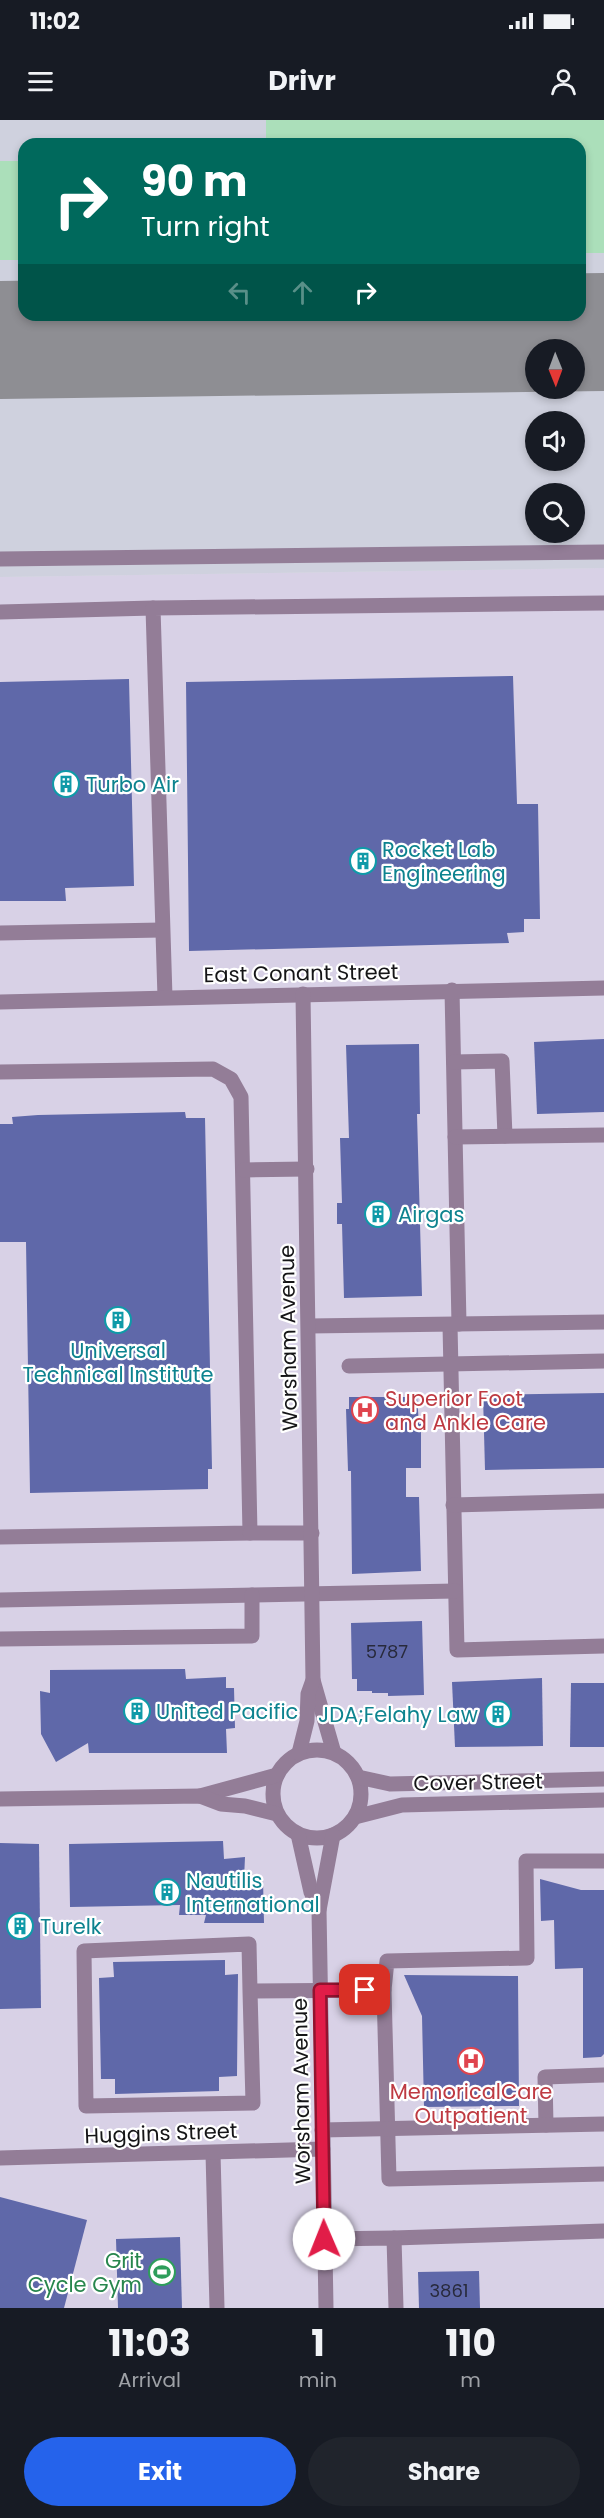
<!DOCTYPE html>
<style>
body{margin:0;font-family:Poppins,sans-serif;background:#20242c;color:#f1f3f6;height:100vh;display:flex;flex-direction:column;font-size:22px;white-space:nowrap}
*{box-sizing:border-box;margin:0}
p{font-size:20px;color:#9ea1a6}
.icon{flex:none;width:33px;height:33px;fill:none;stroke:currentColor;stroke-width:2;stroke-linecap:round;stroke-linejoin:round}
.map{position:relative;height:2188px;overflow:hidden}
.panel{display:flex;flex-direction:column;background:#171b24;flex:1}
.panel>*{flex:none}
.guide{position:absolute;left:18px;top:18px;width:568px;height:183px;border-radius:18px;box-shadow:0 3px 9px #0003;background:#00695c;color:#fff;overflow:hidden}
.needle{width:39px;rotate:179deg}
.tools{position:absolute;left:525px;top:219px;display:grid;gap:12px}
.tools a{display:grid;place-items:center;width:60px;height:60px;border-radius:50%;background:#171b24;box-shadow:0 3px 9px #0003;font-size:30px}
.pin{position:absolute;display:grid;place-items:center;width:51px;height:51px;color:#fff;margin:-26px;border-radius:12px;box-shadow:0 3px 9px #0006}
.me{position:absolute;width:66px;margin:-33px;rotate:359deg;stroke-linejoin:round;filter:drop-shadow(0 0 4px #0008)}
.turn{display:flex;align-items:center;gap:21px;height:126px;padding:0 24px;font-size:27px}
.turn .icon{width:78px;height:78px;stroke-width:2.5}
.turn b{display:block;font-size:42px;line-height:51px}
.lanes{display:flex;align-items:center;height:57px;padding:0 24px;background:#0003;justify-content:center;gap:30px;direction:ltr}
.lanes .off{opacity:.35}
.eta{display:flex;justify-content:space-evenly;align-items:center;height:102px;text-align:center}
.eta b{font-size:36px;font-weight:700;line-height:42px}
.primary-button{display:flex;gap:12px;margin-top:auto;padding:12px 24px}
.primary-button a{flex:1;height:69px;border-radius:36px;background:#2563eb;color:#fff;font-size:24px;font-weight:700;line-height:69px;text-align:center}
.primary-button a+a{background:#20242c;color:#f1f3f6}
.status{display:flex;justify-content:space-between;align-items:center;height:42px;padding:0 30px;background:#171b24;direction:ltr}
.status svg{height:16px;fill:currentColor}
header{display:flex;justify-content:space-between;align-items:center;height:78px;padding:0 24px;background:#171b24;font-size:27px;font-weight:700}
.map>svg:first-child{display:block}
</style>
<div class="status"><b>11:02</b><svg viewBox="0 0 49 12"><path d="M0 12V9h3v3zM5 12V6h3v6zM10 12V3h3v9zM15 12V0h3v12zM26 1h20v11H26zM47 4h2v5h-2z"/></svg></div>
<header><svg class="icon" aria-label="menu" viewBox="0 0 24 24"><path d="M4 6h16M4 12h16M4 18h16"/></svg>Drivr<svg class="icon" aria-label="person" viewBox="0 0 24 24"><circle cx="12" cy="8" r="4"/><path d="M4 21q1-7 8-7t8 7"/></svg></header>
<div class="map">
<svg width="604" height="2188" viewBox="0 0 604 2188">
<rect width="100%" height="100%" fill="#dddee4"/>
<!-- commercial -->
<path fill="#d8d1e6" d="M 604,448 L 604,2188 L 0,2188 L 0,457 Z"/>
<!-- built -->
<path fill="#cfd1de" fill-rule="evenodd" d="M 0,0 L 604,0 L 604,448 L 0,457 ZM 24,24 L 580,24 L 580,195 L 24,195 ZM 536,230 L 574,230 L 574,268 L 536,268 ZM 536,302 L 574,302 L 574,340 L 536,340 ZM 536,374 L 574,374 L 574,412 L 536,412 Z"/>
<!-- green -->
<g fill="#abdfba">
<path d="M 266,0 L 604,0 L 604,133 L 581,133 L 580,24 L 266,24 Z"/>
<rect x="0" y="41" width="24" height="99"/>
</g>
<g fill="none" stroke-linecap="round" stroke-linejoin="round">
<!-- runway -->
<path stroke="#8e8e93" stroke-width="118" d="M 0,220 L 604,212"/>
</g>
<!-- building -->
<g fill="#5f68a9">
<path d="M 513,556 L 517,684 L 538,684 L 540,799 L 524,799 L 524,812 L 507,813 L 509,823 L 189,831 L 186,562 Z"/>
<path d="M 129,559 L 134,766 L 65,768 L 66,781 L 0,781 L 0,562 Z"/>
<path d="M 604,919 L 604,992 L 537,994 L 534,922 Z"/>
<path d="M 419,924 L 420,994 L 417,994 L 422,1176 L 344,1178 L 342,1104 L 337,1104 L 337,1083 L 342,1083 L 340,1018 L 349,1018 L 346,925 Z"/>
<path d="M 185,992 L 186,998 L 205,998 L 212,1349 L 208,1349 L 208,1369 L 30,1373 L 26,1122 L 0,1122 L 0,1004 L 13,1004 L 12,997 L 38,995 Z"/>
<path d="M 604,1273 L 604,1348 L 485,1350 L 483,1275 Z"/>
<path d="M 349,1277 L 417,1277 L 419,1304 L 421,1304 L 421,1348 L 406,1348 L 406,1377 L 419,1377 L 421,1451 L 352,1454 L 351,1351 L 348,1351 L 346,1289 L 349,1289 Z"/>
<path d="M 422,1501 L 424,1575 L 388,1576 L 388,1573 L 372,1573 L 372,1571 L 357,1571 L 357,1559 L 352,1559 L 351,1503 Z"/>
<path d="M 185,1549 L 186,1559 L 226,1557 L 226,1568 L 234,1568 L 235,1608 L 226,1609 L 227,1633 L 89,1633 L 88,1623 L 56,1642 L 41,1614 L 40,1571 L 50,1573 L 50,1550 Z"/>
<path d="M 542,1558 L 543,1626 L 455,1627 L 452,1562 Z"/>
<path d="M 571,1563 L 604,1563 L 604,1627 L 570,1627 Z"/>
<path d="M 223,1721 L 224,1739 L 245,1737 L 244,1759 L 263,1759 L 264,1803 L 204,1803 L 206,1795 L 179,1795 L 180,1785 L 70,1787 L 69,1724 Z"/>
<path d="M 0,1723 L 39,1724 L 41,1888 L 0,1889 Z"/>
<path d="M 540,1759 L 581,1770 L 604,1770 L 604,1934 L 601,1937 L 583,1938 L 583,1848 L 555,1849 L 554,1800 L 541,1801 Z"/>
<path d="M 225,1840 L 225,1855 L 238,1854 L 237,1956 L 219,1957 L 219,1971 L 115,1974 L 115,1959 L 101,1959 L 99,1858 L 114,1857 L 113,1842 Z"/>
<path d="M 404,1855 L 518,1856 L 519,1986 L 424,1987 L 422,1896 Z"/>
<path d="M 0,2077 L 87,2100 L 64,2188 L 0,2188 Z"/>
<path d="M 180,2117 L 182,2188 L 118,2188 L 116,2119 Z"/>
<path d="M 479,2151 L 480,2188 L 419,2188 L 418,2152 Z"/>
</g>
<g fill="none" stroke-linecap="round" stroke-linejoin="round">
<!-- minor -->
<g stroke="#937d97" stroke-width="15">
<path d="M 0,439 L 604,432"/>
<path d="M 0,492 L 153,488"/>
<path d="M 0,813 L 162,810"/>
<path d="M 452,870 L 459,1204"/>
<path d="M 165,877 L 153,488 L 604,483"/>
<path d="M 0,882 L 604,868"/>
<path d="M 454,942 L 502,941 L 505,1016"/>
<path d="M 0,952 L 213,949 L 231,959 L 241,977 L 250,1413 L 0,1417"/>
<path d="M 455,1017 L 604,1015"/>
<path d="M 244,1050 L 307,1049"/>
<path d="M 450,1205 L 457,1530 L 604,1526"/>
<path d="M 309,1206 L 604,1202"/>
<path d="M 349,1246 L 604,1241"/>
<path d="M 453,1385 L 604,1381"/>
<path d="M 250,1413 L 312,1413"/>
<path d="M 0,1480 L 455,1471"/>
<path d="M 0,1519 L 252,1516 L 252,1475"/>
<path d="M 313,1560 L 334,1633"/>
<circle cx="317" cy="1674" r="44"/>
<path d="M 299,1633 L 307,1601 L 308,1574 L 313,1560 L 303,874"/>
<path d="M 358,1657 L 390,1664 L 604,1659"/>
<path d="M 200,1676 L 277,1655"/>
<path d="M 0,1679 L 200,1676 L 221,1684 L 245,1686 L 277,1694"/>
<path d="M 355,1697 L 402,1685 L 604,1680"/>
<path d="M 298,1714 L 311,1772 L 319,1790"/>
<path d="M 384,1870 L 389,2059 L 604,2054"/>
<path d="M 250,1871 L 253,1983 L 86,1986 L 84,1831 L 249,1824 L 250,1871 L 384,1870 L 387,1841 L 527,1838 L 526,1741 L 604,1741"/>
<path d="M 546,2005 L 545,1957 L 604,1955"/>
<path d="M 322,2010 L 604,2004"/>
<path d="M 213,2033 L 217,2188"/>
<path d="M 0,2038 L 323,2029"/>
<path d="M 394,2118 L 604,2111"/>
<path d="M 324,2119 L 394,2118 L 396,2188"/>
<path d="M 326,2188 L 319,1790 L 333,1715"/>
</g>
</g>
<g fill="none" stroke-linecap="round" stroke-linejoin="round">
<defs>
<path id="route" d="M 324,2119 L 320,1870 L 365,1870"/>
</defs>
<!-- route casing -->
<use href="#route" stroke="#92132f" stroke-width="15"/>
<!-- route -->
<use href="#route" stroke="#e11d48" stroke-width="10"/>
</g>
<!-- icons -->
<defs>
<symbol id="building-ring" viewBox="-11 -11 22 22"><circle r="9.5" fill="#fff" stroke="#0f9aa8" stroke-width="1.5"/><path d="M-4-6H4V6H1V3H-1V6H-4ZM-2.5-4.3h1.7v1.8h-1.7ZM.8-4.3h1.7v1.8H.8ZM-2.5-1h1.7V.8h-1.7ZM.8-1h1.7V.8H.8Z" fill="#0f9aa8"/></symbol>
<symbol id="hospital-ring" viewBox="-11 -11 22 22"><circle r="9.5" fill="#fff" stroke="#e0444e" stroke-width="1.5"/><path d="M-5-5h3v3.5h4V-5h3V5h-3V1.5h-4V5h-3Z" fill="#e0444e"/></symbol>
<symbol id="stadium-ring" viewBox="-11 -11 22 22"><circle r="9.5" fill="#fff" stroke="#2e9e5b" stroke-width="1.5"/><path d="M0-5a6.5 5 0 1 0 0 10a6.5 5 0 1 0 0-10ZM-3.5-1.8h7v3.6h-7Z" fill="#2e9e5b"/></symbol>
</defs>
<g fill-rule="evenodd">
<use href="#building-ring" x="51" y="649" width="30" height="30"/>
<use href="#building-ring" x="348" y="726" width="30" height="30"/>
<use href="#building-ring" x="363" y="1079" width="30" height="30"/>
<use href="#building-ring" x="103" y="1185" width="30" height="30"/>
<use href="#hospital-ring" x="350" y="1275" width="30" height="30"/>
<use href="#building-ring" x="122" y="1576" width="30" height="30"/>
<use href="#building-ring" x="483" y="1579" width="30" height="30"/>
<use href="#building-ring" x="152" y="1757" width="30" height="30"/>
<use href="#building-ring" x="5" y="1791" width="30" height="30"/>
<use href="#hospital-ring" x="456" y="1926" width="30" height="30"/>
<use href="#stadium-ring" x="147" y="2137" width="30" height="30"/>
</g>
<g text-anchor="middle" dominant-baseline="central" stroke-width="4.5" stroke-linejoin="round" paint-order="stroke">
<!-- number labels -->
<g font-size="18" fill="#282a3c">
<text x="387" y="1531">5787</text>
<text x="449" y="2170">3861</text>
</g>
<!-- culture labels -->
<g font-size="21" fill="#0d838f" stroke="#fff" text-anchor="start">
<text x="86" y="664">Turbo Air</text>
<text x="382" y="729">Rocket Lab<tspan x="382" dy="24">Engineering</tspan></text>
<text x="398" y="1094">Airgas</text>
<text x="118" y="1230" text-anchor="middle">Universal<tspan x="118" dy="24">Technical Institute</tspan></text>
<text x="156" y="1591">United Pacific</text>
<text x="478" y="1594" text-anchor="end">JDA;Felahy Law</text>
<text x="186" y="1760">Nautilis<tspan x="186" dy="24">International</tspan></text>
<text x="40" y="1806">Turelk</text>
</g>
<!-- street labels -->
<g font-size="21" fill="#151517" stroke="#fff">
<text transform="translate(301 853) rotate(-1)">East Conant Street</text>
<text transform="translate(288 1218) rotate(-91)">Worsham Avenue</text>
<text transform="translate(478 1662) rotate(-1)">Cover Street</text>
<text transform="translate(301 1971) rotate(-91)">Worsham Avenue</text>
<text transform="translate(161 2013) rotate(-2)">Huggins Street</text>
</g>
<!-- health labels -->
<g font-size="21" fill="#be3a42" stroke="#fff" text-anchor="start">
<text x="385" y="1278">Superior Foot<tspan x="385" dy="24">and Ankle Care</tspan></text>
<text x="471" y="1971" text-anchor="middle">MemoricalCare<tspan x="471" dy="24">Outpatient</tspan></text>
</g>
<!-- leisure labels -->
<g font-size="21" fill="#27864d" stroke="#fff" text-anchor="end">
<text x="142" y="2140">Grit<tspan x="142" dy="24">Cycle Gym</tspan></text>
</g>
</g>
</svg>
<div class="tools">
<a><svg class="needle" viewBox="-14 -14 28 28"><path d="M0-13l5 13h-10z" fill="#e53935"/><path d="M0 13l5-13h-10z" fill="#9ea1a6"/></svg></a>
<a><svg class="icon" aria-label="sound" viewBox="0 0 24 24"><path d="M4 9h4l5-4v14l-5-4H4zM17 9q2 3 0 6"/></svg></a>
<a><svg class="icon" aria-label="search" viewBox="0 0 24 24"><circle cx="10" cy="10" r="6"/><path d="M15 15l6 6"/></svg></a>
</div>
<div class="pin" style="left:365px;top:1870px;background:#d93025"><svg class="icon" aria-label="arrive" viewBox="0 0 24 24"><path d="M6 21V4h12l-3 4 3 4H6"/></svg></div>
<svg class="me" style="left:324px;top:2119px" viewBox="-20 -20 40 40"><circle r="19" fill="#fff"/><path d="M0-13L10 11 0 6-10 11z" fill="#e11d48"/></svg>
<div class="guide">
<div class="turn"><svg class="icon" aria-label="right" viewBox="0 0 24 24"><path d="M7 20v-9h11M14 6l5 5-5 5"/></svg><div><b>90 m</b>Turn right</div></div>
<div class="lanes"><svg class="icon off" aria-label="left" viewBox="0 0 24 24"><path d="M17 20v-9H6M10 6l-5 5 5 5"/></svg><svg class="icon off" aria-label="ahead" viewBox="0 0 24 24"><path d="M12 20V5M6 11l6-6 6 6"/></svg><svg class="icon" aria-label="right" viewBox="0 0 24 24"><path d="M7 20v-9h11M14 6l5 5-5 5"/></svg></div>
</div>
</div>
<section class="panel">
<div class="eta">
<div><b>11:03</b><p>Arrival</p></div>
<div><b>1</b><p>min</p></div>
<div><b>110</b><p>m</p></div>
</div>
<div class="primary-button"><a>Exit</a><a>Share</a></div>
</section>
